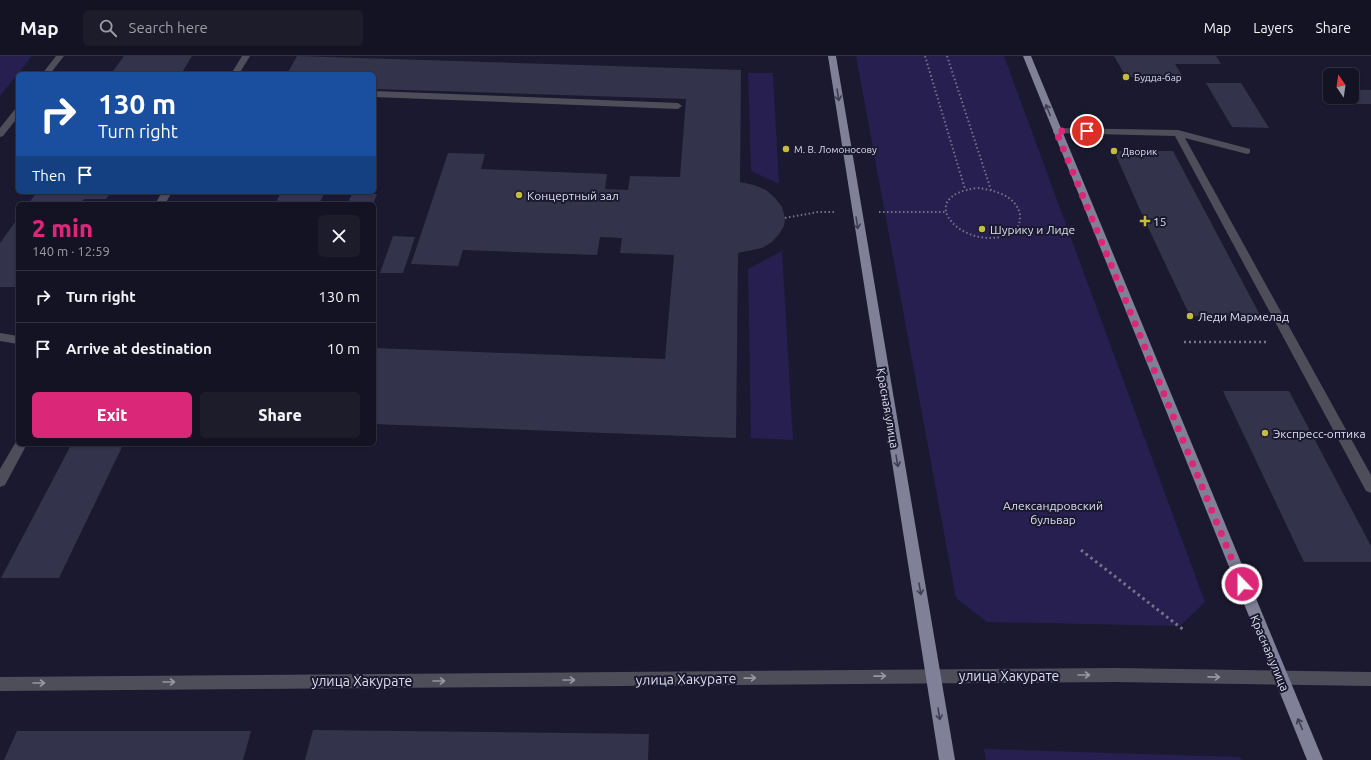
<!DOCTYPE html>
<meta charset="utf-8">
<style>
body{margin:0;font-family:Ubuntu,sans-serif;background:#1d1c2b;color:#f1f3f6;height:100vh;display:flex;flex-direction:column;font-size:15px;white-space:nowrap}
*{box-sizing:border-box;margin:0}
p{font-size:13px;color:#9d9ea6}
.icon{flex:none;width:22px;height:22px;fill:none;stroke:currentColor;stroke-width:2;stroke-linecap:round;stroke-linejoin:round}
.map{position:relative;flex:1;overflow:hidden}
.details{position:absolute;left:16px;top:146px;width:360px;height:244px;display:flex;flex-direction:column;background:#141323;border-radius:6px;box-shadow:0 1px 3px #0004,0 0 0 1px #333241}
.details>*{flex:none}
.top-card{position:absolute;left:16px;top:16px;width:360px;height:122px;border-radius:6px;box-shadow:0 1px 3px #0004,0 0 0 1px #333241;background:#1a4fa0;color:#fff;overflow:hidden}
.needle{width:26px;rotate:347deg}
.buttons{position:absolute;left:1323px;top:12px;display:grid;gap:8px}
.buttons a{display:grid;place-items:center;width:36px;height:36px;border-radius:6px;background:#141323;box-shadow:0 1px 3px #0004,0 0 0 1px #333241;font-size:20px}
.pin{position:absolute;display:grid;place-items:center;width:34px;height:34px;color:#fff;margin:-17px;border:2px solid #fff;border-radius:50%;box-shadow:0 1px 4px #0007}
.me{position:absolute;width:44px;margin:-22px;rotate:338deg;stroke-linejoin:round;filter:drop-shadow(0 0 3px #0008)}
.turn{display:flex;align-items:center;gap:14px;height:84px;padding:0 16px;font-size:18px}
.turn .icon{width:52px;height:52px;stroke-width:2.5}
.turn b{display:block;font-size:28px;line-height:34px}
.then{display:flex;align-items:center;height:38px;padding:0 16px;background:#0003;gap:8px;font-size:15px}
.round{display:grid;place-items:center;flex:none;width:42px;height:42px;border-radius:6px;background:#1d1c2b}
.headline{display:flex;align-items:center;justify-content:space-between;height:68px;padding:0 16px}
h1{font-size:24px;font-weight:800;line-height:30px;color:#db2777}
.button{display:flex;gap:8px;margin-top:auto;padding:8px 16px}
.button a{flex:1;height:46px;border-radius:6px;background:#db2777;color:#fff;font-size:16px;font-weight:800;line-height:46px;text-align:center}
.button a+a{background:#1d1c2b;color:#f1f3f6}
ul{padding:0;list-style:none}
li{display:flex;align-items:center;gap:12px;height:52px;padding:0 16px;border-top:1px solid #333241}
li div{flex:1}
li b{display:block;font-size:15px}
li em{font-style:normal}
header{display:flex;align-items:center;gap:24px;box-sizing:border-box;height:56px;padding:0 20px;background:#141323;border-bottom:1px solid #333241}
header strong{font-size:19px}
nav{display:flex;gap:22px;margin-inline-start:auto;font-size:14px}
.search{width:280px;height:36px;background:#1d1c2b;display:flex;align-items:center;gap:10px;box-sizing:border-box;padding:0 14px;border-radius:6px;color:#9d9ea6;font-size:15px}
.map>svg:first-child{display:block}
</style>
<header>
<strong>Map</strong>
<div class="search"><svg class="icon" aria-label="search" viewBox="0 0 24 24"><circle cx="10" cy="10" r="6"/><path d="M15 15l6 6"/></svg>Search here</div>
<nav><a>Map</a><a>Layers</a><a>Share</a></nav>
</header>
<div class="map">
<svg width="1371" height="704" viewBox="0 0 1371 704">
<rect width="100%" height="100%" fill="#1a192f"/>
<!-- green -->
<g fill="#261f50">
<path d="M 0,0 L 32,0 L 0,40 Z"/>
<path d="M 856,0 L 1004,0 L 1205,546 L 1180,570 L 987,566 L 956,542 Z"/>
<path d="M 748,17 L 773,17 L 779,128 L 751,115 Z"/>
<path d="M 782,195 L 793,384 L 751,382 L 748,213 Z"/>
<path d="M 984,693 L 1239,701 L 1242,704 L 986,704 Z"/>
</g>
<!-- building -->
<g fill="#34334c">
<path d="M 124,0 L 192,0 L 181,18 L 111,18 Z"/>
<path d="M 297,0 L 741,14 L 740,126 L 754,129 L 766,134 L 775,142 L 782,151 L 785,162 L 784,170 L 779,178 L 772,186 L 762,192 L 738,197 L 736,382 L 374,368 L 374,292 L 665,303 L 674,199 L 620,197 L 622,182 L 600,181 L 597,199 L 463,194 L 458,210 L 411,208 L 448,97 L 485,98 L 481,113 L 607,118 L 605,133 L 628,134 L 630,120 L 680,121 L 686,43 L 374,33 L 374,18 L 287,18 Z"/>
<path d="M 1114,0 L 1216,0 L 1221,8 L 1175,8 L 1183,21 L 1126,21 Z"/>
<path d="M 1206,27 L 1241,27 L 1269,72 L 1232,71 Z"/>
<path d="M 1352,34 L 1371,34 L 1371,48 L 1342,48 L 1337,41 L 1352,41 Z"/>
<path d="M 1114,95 L 1173,95 L 1260,259 L 1190,260 L 1145,165 Z"/>
<path d="M 37,136 L 111,136 L 106,143 L 84,143 L 80,148 L 28,148 Z"/>
<path d="M 225,136 L 253,136 L 251,139 L 223,139 Z"/>
<path d="M 281,136 L 325,136 L 319,148 L 275,148 Z"/>
<path d="M 352,138 L 377,138 L 373,148 L 347,148 Z"/>
<path d="M 18,162 L 18,231 L 0,231 L 0,187 Z"/>
<path d="M 393,180 L 415,181 L 403,217 L 380,217 Z"/>
<path d="M 1223,335 L 1289,335 L 1371,490 L 1371,506 L 1304,506 Z"/>
<path d="M 70,391 L 122,391 L 59,522 L 1,522 Z"/>
<path d="M 313,674 L 649,678 L 648,704 L 305,704 Z"/>
<path d="M 17,675 L 251,675 L 243,704 L 4,704 Z"/>
</g>
<g fill="none" stroke-linecap="round" stroke-linejoin="round">
<!-- path-far2 -->
<g stroke="#757488" stroke-width="2" stroke-dasharray="1.5 2.5" stroke-linecap="butt">
<path d="M 925,0 L 965,133"/>
<path d="M 947,0 L 991,134"/>
<path d="M 978,132 C 994,134 1017,140 1020,159 C 1020,166 1019,171 1014,176 C 967,201 908,140 978,132 Z"/>
<path d="M 879,156 L 946,156"/>
<path d="M 785,162 L 818,156 L 836,156"/>
</g>
<!-- path-far1 -->
<path stroke="#757488" stroke-width="2.5" stroke-dasharray="2 3" stroke-linecap="butt" d="M 1184,286 L 1266,286"/>
<!-- path -->
<path stroke="#757488" stroke-width="3" stroke-dasharray="2.5 3.5" stroke-linecap="butt" d="M 1081,494 L 1185,575"/>
<!-- service -->
<g fill="#4e4e5a" fill-rule="evenodd">
<path d="M 56,0 L 64,0 L 50,18 L 42,18 Z"/>
<path d="M 374,35 L 678,47 L 682,50 L 678,53 L 374,41 Z"/>
<path d="M 18,52 L 18,61 L 3,80 L 0,81 L 0,72 L 15,53 Z"/>
<path d="M 1056,72 L 1178,74 L 1250,93 L 1250,97 L 1247,98 L 1185,82 L 1371,419 L 1371,437 L 1366,435 L 1175,80 L 1053,77 L 1053,73 Z"/>
<path d="M 0,277 L 18,280 L 18,288 L 0,285 Z"/>
</g>
<!-- tertiary -->
<g fill="#4e4e5a" fill-rule="evenodd">
<path d="M 242,0 L 250,0 L 239,18 L 231,18 Z"/>
<path d="M 162,136 L 172,136 L 165,148 L 155,148 Z"/>
<path d="M 17,384 L 18,384 L 18,388 L 27,388 L 5,429 L 0,431 L 0,413 Z"/>
<path d="M 1116,612 L 1371,616 L 1371,630 L 1116,626 L 0,635 L 0,621 Z"/>
</g>
<!-- primary -->
<g fill="#808098" fill-rule="evenodd">
<path d="M 828,0 L 836,0 L 955,704 L 939,704 Z"/>
<path d="M 1023,0 L 1031,0 L 1323,704 L 1307,704 Z"/>
</g>
</g>
<!-- one-way arrows -->
<defs><path id="oneway-shaft" d="M-6 0H5M1.5-3L5.5 0L1.5 3" fill="none" stroke-width="1.6" stroke-linecap="round" stroke-linejoin="round"/></defs>
<g stroke="#3e3d54">
<use href="#oneway-shaft" transform="translate(838 39) rotate(81)"/>
<use href="#oneway-shaft" transform="translate(1048 54) rotate(-112)"/>
<use href="#oneway-shaft" transform="translate(857 167) rotate(81)"/>
<use href="#oneway-shaft" transform="translate(897 405) rotate(80)"/>
<use href="#oneway-shaft" transform="translate(920 533) rotate(80)"/>
<use href="#oneway-shaft" transform="translate(939 658) rotate(81)"/>
<use href="#oneway-shaft" transform="translate(1300 668) rotate(-113)"/>
</g>
<g stroke="#9696a4">
<use href="#oneway-shaft" transform="translate(1084 619)"/>
<use href="#oneway-shaft" transform="translate(880 620) rotate(-1)"/>
<use href="#oneway-shaft" transform="translate(1214 621) rotate(1)"/>
<use href="#oneway-shaft" transform="translate(750 622) rotate(-1)"/>
<use href="#oneway-shaft" transform="translate(569 624)"/>
<use href="#oneway-shaft" transform="translate(439 625)"/>
<use href="#oneway-shaft" transform="translate(169 626)"/>
<use href="#oneway-shaft" transform="translate(39 627)"/>
</g>
<g fill="none" stroke-linecap="round" stroke-linejoin="round">
<!-- route -->
<path stroke="#db2777" stroke-width="7" stroke-dasharray="0 12.6" d="M 1087,75 L 1056,75 L 1242,528"/>
</g>
<!-- markers -->
<g fill="#c4bc3e" stroke="#1a192f" stroke-width="1.5">
<circle cx="1126" cy="21" r="4"/>
<circle cx="786" cy="93" r="4"/>
<circle cx="1114" cy="95" r="4"/>
<circle cx="519" cy="139" r="4"/>
<path d="M1143 159h4v4h4v4h-4v4h-4v-4h-4v-4h4z"/>
<circle cx="982" cy="173" r="4"/>
<circle cx="1190" cy="260" r="4"/>
<circle cx="1265" cy="377" r="4"/>
</g>
<g text-anchor="middle" dominant-baseline="central" stroke-width="4" stroke-linejoin="round" paint-order="stroke">
<!-- far-poi labels -->
<g font-size="10" fill="#dedfef" stroke="#1a192f" text-anchor="start">
<text x="1134" y="21">Будда-бар</text>
<text x="794" y="93">М. В. Ломоносову</text>
<text x="1122" y="95">Дворик</text>
</g>
<!-- poi labels -->
<g font-size="12" fill="#dedfef" stroke="#1a192f" text-anchor="start">
<text x="527" y="139">Концертный зал</text>
<text x="1153" y="165">15</text>
<text x="990" y="173">Шурику и Лиде</text>
<text x="1198" y="260">Леди Мармелад</text>
<text x="1273" y="377">Экспресс-оптика</text>
</g>
<!-- street labels -->
<g font-size="12" fill="#dedfef" stroke="#1a192f">
<text transform="translate(888 352) rotate(80)">Красная улица</text>
<text transform="translate(1270 597) rotate(67)">Красная улица</text>
</g>
<!-- park labels -->
<g font-size="12" fill="#dedef2" stroke="#1a192f">
<text x="1053" y="449">Александровский<tspan x="1053" dy="14">бульвар</tspan></text>
</g>
<!-- near-street labels -->
<g font-size="14" fill="#dedfef" stroke="#1a192f">
<text x="1009" y="620">улица Хакурате</text>
<text transform="translate(686 623) rotate(-1)">улица Хакурате</text>
<text x="362" y="625">улица Хакурате</text>
</g>
</g>
</svg>
<div class="buttons">
<a><svg class="needle" viewBox="-14 -14 28 28"><path d="M0-13l5 13h-10z" fill="#e53935"/><path d="M0 13l5-13h-10z" fill="#9d9ea6"/></svg></a>
</div>
<div class="pin" style="left:1087px;top:75px;background:#d93025"><svg class="icon" aria-label="arrive" viewBox="0 0 24 24"><path d="M6 21V4h12l-3 4 3 4H6"/></svg></div>
<svg class="me" style="left:1242px;top:528px" viewBox="-20 -20 40 40"><circle r="17" fill="#db2777" stroke="#fff" stroke-width="3"/><path d="M0-11L8 9 0 5-8 9z" fill="#fff"/></svg>
<div class="top-card">
<div class="turn"><svg class="icon" aria-label="right" viewBox="0 0 24 24"><path d="M7 20v-9h11M14 6l5 5-5 5"/></svg><div><b>130 m</b>Turn right</div></div>
<div class="then">Then<svg class="icon" aria-label="arrive" viewBox="0 0 24 24"><path d="M6 21V4h12l-3 4 3 4H6"/></svg></div>
</div>
<section class="details">
<div class="headline"><div><h1>2 min</h1><p>140 m · 12:59</p></div><a class="round"><svg class="icon" aria-label="close" viewBox="0 0 24 24"><path d="M6 6l12 12M18 6L6 18"/></svg></a></div>
<ul>
<li><svg class="icon" aria-label="right" viewBox="0 0 24 24"><path d="M7 20v-9h11M14 6l5 5-5 5"/></svg><div><b>Turn right</b></div><em>130 m</em></li>
<li><svg class="icon" aria-label="arrive" viewBox="0 0 24 24"><path d="M6 21V4h12l-3 4 3 4H6"/></svg><div><b>Arrive at destination</b></div><em>10 m</em></li>
</ul>
<div class="button"><a>Exit</a><a>Share</a></div>
</section>
</div>
